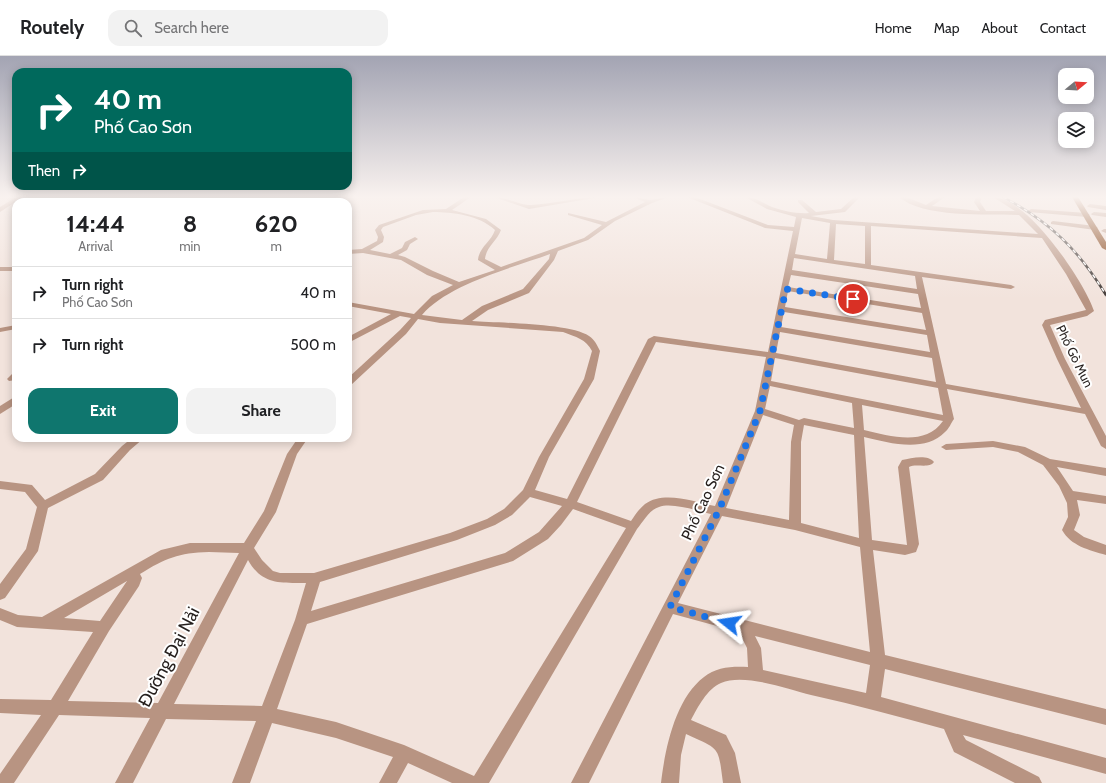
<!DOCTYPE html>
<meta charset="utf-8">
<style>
body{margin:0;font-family:Cabin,sans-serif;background:#f2f2f2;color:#202124;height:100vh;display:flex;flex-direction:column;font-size:15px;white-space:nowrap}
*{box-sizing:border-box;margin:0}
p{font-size:13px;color:#757577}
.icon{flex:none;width:22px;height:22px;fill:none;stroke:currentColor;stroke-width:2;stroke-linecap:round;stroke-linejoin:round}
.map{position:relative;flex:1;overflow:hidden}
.details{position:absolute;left:12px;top:142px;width:340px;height:244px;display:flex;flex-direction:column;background:#fff;border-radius:12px;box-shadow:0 2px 10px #0003}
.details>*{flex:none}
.top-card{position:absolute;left:12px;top:12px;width:340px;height:122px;border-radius:12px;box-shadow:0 2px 10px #0003;background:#00695c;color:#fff;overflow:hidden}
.needle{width:26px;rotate:72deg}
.controls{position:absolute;left:1058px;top:12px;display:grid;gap:8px}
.controls a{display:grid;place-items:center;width:36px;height:36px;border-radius:8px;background:#fff;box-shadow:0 2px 10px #0003;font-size:20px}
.pin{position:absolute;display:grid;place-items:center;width:34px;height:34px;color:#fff;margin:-17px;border:2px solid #fff;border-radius:50%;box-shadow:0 1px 4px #0007}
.me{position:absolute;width:44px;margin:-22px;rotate:285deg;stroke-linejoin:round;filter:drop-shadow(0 0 3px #0008)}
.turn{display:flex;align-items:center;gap:14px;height:84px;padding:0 16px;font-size:18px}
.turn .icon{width:52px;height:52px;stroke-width:2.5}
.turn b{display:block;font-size:28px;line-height:34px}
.then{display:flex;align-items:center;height:38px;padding:0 16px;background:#0003;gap:8px;font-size:15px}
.eta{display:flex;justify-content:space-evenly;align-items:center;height:68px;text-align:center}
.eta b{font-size:24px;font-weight:700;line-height:28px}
.action{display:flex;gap:8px;margin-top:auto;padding:8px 16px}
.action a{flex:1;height:46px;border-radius:12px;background:#0f766e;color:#fff;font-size:16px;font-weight:700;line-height:46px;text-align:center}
.action a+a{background:#f2f2f2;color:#202124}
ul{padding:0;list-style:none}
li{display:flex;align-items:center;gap:12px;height:52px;padding:0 16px;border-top:1px solid #e0e0e0}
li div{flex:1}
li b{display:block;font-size:15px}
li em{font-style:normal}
header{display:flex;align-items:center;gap:24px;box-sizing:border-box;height:56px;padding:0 20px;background:#fff;border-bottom:1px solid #e0e0e0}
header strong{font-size:19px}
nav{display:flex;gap:22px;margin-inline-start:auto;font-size:14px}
.search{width:280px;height:36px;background:#f2f2f2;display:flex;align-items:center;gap:10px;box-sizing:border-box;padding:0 14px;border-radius:12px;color:#757577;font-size:15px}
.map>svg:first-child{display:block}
</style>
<header>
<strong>Routely</strong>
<div class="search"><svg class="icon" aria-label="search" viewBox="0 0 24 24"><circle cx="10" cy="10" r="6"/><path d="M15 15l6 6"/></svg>Search here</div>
<nav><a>Home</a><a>Map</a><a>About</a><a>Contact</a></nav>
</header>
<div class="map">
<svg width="1106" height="727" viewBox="0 0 1106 727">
<rect width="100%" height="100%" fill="#f2e3dc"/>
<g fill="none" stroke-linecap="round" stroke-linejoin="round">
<!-- minor -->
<g fill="#b89482" fill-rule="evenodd">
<path d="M 16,141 L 23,141 L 0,156 L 0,151 Z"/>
<path d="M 464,141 L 471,141 L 452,154 L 486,163 L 501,174 C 497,185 486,191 485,203 L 501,211 L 584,182 L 602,169 L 568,159 L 568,157 L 606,166 L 645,146 L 633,141 C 639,141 644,143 649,144 C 654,144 663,141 669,141 L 652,147 L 615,165 L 588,184 L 558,195 L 554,204 L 529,237 L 488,254 L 472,265 C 498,267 570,267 589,280 C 595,284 597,289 600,295 L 594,323 L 549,401 L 535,434 L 567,443 L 648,283 L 654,280 L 768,296 L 793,175 L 765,172 L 687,141 L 695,141 L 768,169 L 794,171 L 796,161 L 767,153 L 745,141 C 756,141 762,147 772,151 C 784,155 797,158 809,157 L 798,146 L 798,144 L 802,144 L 816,156 L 841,153 L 854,141 L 860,141 L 845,156 L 811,160 L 833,164 L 1038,178 L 1019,159 C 988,158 923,162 899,141 L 906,141 L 926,149 L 938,141 L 945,141 L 932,150 L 980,155 L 974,146 L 976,141 L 982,141 L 980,146 L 986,155 L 1015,155 L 993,141 C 1027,141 1084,225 1094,255 L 1087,260 L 1050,269 L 1065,303 L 1106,380 L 1106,393 L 1101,390 L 1085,358 L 947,333 L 954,363 C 951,367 949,373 945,376 C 925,397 889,387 864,381 L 872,484 L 907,489 L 898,411 L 902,404 C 911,402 928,398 934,406 C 929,413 916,407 909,411 L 919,488 L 916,496 L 905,499 L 873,494 L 885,599 L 1106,653 L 1106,669 L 885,613 L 881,641 L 1106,702 L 1106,718 L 963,679 L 966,684 L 1039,721 L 1042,727 L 1015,727 L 954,696 L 944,673 C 900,661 856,649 811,639 C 788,633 744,617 721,627 C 707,633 698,651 691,664 L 726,679 L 735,697 L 741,727 L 723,727 C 718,690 721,694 686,678 L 681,699 L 679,727 L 661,727 C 665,693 675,643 704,621 C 716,611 733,610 748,611 L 747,592 L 739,576 L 673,558 L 589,727 L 571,727 L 711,458 C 698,455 672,446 659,451 C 649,454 643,466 637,473 L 489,727 L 452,727 L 408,707 L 397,727 L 379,727 L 393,701 L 336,682 L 272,667 L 250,727 L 232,727 L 256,665 L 166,663 L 133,727 L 115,727 L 150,662 L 59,659 L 14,727 L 0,727 L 0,718 L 41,659 L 0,657 L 0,643 L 51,644 L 93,576 L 17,571 L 0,564 L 0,552 L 18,559 L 42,561 L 161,494 L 190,487 L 244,487 L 264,455 L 287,398 L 298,382 L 308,382 L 297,398 L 276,456 L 254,492 L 262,504 L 273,515 L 280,517 L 314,517 L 450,477 L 487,463 L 504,453 L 523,434 L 539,401 L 584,323 L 592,295 C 586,283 576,281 563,276 L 440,267 L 418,263 L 406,278 L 351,329 L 348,330 L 348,322 L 400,274 L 411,262 L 400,260 L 348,287 L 348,281 L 391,258 L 348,250 L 348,246 L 414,258 L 432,240 L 453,229 L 427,219 L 401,204 L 363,197 L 348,198 L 348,194 L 362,193 L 377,185 L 378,181 L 375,174 L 379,169 L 423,154 L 446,153 ZM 433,156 C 453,156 479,159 495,174 C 491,186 479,191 478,204 L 495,214 L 459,226 L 433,215 L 405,201 L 398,199 L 407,194 L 410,188 L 418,183 L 415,181 L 405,186 L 402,192 L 390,198 L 370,194 L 383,186 L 384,181 L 381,174 L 383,171 L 416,159 ZM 802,162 L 830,167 L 827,203 L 795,198 ZM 836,168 L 865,170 L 865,208 L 834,204 ZM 871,170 L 1042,182 L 1066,218 L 1086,254 L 1045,264 L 1042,269 L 1057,303 L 1081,352 L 946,328 L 922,221 L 1011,233 L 1015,231 L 1011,229 L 871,209 ZM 550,198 L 549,203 L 523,233 L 482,250 L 462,264 L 422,259 C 448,228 512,212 550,198 ZM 794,202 L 915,220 L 917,233 L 792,214 ZM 791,219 L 918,238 L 921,252 L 788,231 ZM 788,235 L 922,257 L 926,274 L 785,251 ZM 784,256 L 927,279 L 930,296 L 781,271 ZM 780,276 L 932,302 L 936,326 L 776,297 ZM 656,286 L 766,301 L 755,355 L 715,450 C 695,446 664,434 645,448 C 639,453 635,459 631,465 L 577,446 ZM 775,302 L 938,332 L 943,359 L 771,325 ZM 770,330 L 852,347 L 854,372 L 804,362 L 799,364 L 765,353 ZM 862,349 L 943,365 C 925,391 890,380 864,374 ZM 763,359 L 794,369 L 791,386 L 789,464 L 726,452 ZM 804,369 L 854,379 L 859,482 L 801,467 L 801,386 ZM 530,441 L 562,450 L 539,476 L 505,497 L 311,555 L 320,526 L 457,484 L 495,469 L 512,459 ZM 573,453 L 626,472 L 474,720 L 404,689 L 336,666 L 277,653 L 307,568 L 513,505 L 548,483 L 561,469 ZM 722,460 L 795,474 L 860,491 L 870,596 L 678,547 ZM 209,496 L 239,497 L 158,647 L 68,645 L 109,575 L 139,530 L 142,522 L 140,518 C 166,502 178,497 209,496 ZM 248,504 C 262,529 280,527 306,527 L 295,564 L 262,650 L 174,648 ZM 127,525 L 100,565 L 64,562 ZM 755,580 L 870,609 L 866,637 L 763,614 L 761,592 Z"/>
<path d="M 494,141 C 507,141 519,149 531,149 C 554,148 576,141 600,141 L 529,153 Z"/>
<path d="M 1090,148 L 1106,150 L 1106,154 L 1088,151 L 1087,150 Z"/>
<path d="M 1031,153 L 1087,157 L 1090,159 L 1087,161 L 1029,156 L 1028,155 Z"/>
<path d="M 1094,156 L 1106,157 L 1106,161 L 1092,159 L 1091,158 Z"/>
<path d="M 1053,165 L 1095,170 L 1098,172 L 1095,174 L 1051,168 L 1051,166 Z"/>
<path d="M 1104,173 L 1106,173 L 1106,177 L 1101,175 Z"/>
<rect x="0" y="211" width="16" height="4"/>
<path d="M 16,269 L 16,273 L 0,276 L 0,272 Z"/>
<path d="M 16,316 L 16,324 L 9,325 L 7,323 L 13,317 Z"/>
<path d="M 16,340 L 16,348 L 0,358 L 0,350 Z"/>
<path d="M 132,382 L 144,382 L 130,394 L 103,424 L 48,452 L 38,495 L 5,542 L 0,544 L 0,528 L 26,493 L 37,451 L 25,436 L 0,433 L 0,425 L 32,429 L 45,444 L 95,418 L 122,390 Z"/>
<path d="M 993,385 L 1025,391 L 1050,403 L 1106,412 L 1106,420 L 1057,411 L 1073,435 L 1106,440 L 1106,448 L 1077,444 L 1080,459 L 1074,474 L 1084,481 L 1106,489 L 1106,499 C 1089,494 1071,490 1062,474 L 1068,461 L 1067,447 L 1059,430 L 1043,409 L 1018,396 L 993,391 L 946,394 L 941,391 L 946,388 Z"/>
</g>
<!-- highway -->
<path fill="#793303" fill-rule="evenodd" d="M 1072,141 L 1078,141 L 1106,186 L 1106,194 L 1102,192 Z"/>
<defs>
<path id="rail" d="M 1003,141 C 1050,166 1078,193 1106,239"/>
</defs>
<!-- rail casing -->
<use href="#rail" stroke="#3e3734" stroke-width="2.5"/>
<!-- rail -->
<use href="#rail" stroke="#fff" stroke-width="1.5" stroke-dasharray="4" stroke-linecap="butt"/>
</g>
<!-- sky -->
<linearGradient id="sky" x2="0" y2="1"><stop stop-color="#a3a4b3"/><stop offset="0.58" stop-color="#f9f2ef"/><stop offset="1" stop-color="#f9f2ef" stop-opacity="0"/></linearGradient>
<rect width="1106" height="243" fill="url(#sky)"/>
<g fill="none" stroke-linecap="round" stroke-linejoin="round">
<!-- route -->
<path stroke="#1a73e8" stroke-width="7" stroke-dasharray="0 12.6" d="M 729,567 L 670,551 L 719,454 L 760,355 L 786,233 L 853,243"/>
</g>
<g text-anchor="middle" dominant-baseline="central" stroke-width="4" stroke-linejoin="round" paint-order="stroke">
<!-- far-street labels -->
<g font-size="13" fill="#251f1d" stroke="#fff">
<text transform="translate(1075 300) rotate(64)">Phố Gò Mun</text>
</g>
<!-- street labels -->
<g font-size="15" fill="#251f1d" stroke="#fff">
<text transform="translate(703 446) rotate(-65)">Phố Cao Sơn</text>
</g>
<!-- near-street labels -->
<g font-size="18" fill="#251f1d" stroke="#fff">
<text transform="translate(169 601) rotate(-62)">Đường Đại Nải</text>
</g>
</g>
</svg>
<div class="controls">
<a><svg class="needle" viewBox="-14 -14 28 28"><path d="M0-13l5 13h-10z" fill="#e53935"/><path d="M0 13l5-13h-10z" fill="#757577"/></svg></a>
<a><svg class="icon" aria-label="layers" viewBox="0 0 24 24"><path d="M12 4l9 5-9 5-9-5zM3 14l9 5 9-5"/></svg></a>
</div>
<div class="pin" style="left:853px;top:243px;background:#d93025"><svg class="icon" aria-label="arrive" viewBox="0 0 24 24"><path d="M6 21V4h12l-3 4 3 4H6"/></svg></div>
<svg class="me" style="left:729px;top:567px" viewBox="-20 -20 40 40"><path d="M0-17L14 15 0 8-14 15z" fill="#1a73e8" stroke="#fff" stroke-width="4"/></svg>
<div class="top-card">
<div class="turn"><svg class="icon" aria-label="right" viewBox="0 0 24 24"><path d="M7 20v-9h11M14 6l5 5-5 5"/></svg><div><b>40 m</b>Phố Cao Sơn</div></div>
<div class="then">Then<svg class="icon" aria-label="right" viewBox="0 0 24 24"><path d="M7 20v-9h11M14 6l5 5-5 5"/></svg></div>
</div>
<section class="details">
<div class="eta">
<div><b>14:44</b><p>Arrival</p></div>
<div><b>8</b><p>min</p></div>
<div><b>620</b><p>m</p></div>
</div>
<ul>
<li><svg class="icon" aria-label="right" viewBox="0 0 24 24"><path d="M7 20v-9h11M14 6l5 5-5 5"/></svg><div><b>Turn right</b><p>Phố Cao Sơn</p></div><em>40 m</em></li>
<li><svg class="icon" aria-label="right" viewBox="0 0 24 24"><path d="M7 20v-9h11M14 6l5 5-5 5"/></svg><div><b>Turn right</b></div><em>500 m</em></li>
</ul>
<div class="action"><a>Exit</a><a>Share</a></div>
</section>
</div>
